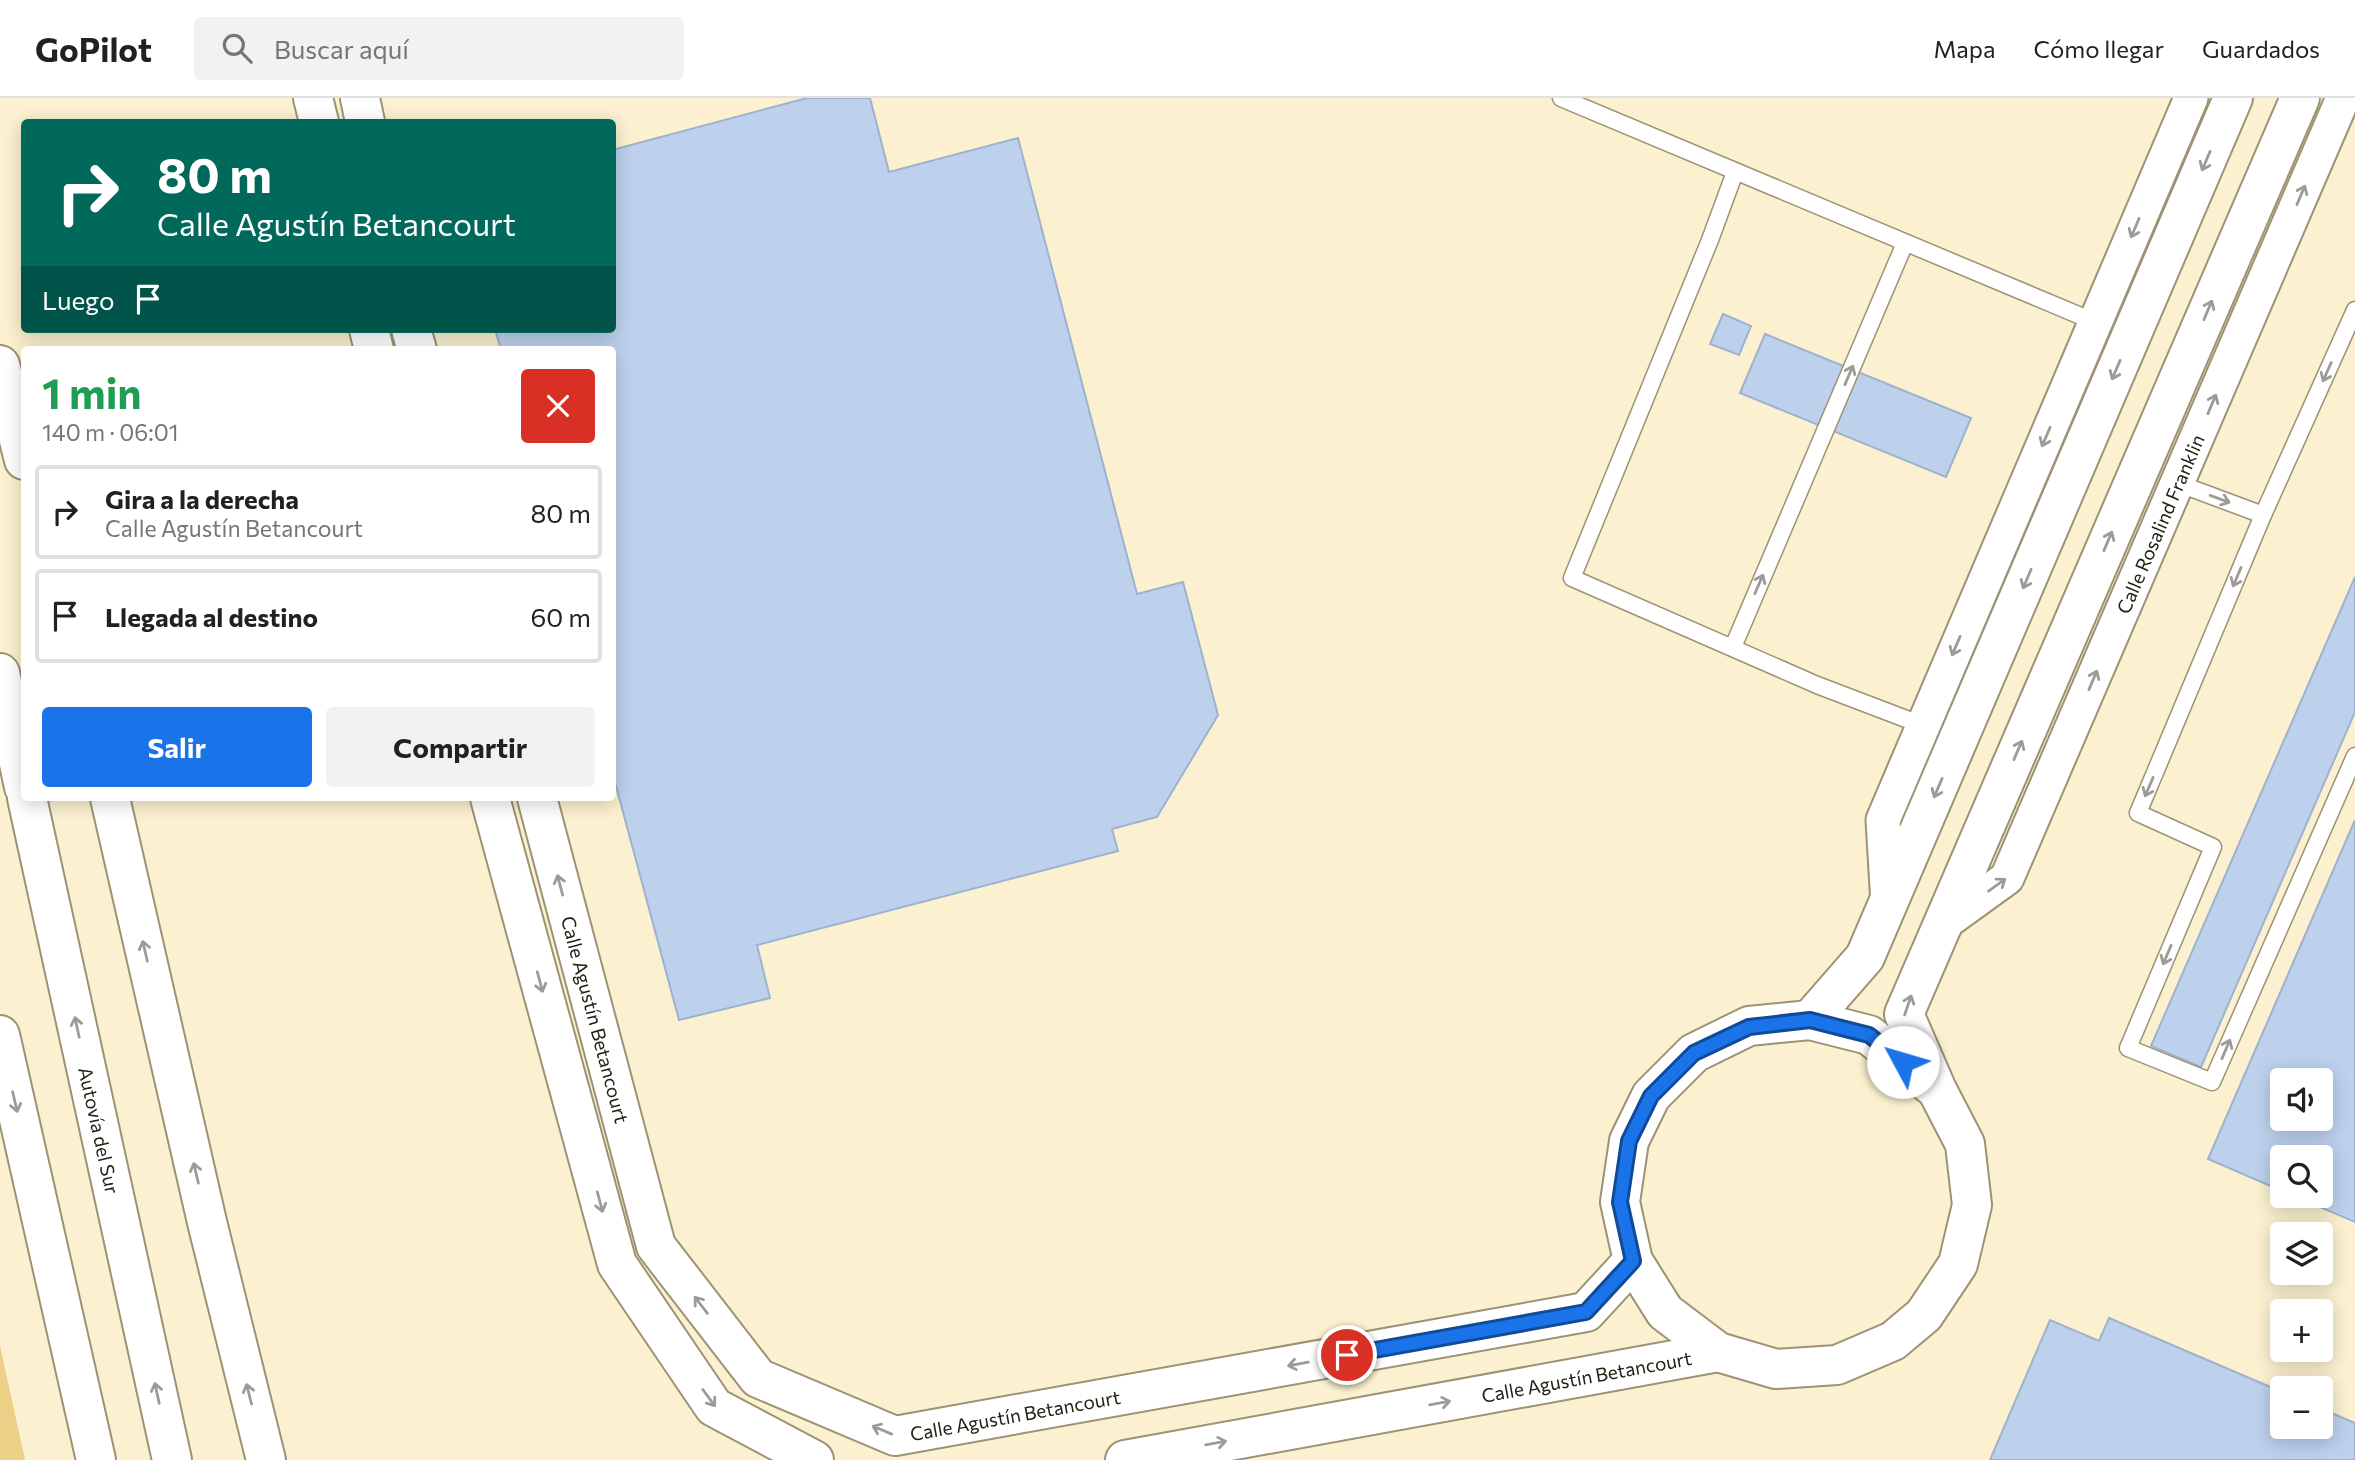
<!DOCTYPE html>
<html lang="es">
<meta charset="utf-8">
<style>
body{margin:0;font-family:Commissioner,sans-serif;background:#f2f2f2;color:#202124;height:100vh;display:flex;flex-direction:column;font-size:26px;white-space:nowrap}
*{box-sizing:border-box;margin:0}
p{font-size:23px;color:#757577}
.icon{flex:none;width:38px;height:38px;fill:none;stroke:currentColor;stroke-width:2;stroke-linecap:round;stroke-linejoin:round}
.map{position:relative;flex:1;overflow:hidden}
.side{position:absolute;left:21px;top:248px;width:595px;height:455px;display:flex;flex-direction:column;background:#fff;border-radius:7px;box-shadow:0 4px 18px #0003}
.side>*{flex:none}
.guide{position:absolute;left:21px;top:21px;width:595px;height:214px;border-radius:7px;box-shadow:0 4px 18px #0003;background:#00695c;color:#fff;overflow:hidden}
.fabs{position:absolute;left:2270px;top:970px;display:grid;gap:14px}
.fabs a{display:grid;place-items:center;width:63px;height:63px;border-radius:7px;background:#fff;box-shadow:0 4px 18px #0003;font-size:35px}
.pin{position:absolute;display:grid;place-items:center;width:60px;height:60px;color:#fff;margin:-30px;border:4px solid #fff;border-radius:50%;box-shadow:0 2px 7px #0007}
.me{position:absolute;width:77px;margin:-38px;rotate:309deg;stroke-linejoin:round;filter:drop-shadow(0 0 5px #0008)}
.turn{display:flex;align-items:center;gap:24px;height:147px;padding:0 21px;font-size:32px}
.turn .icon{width:91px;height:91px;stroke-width:2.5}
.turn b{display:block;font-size:49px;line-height:60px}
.then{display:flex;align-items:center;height:66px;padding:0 21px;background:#0003;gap:14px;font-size:26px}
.round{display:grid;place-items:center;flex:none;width:74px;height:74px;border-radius:7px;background:#f2f2f2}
.overview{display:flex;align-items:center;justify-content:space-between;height:119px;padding:0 21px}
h1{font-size:42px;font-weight:700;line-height:52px;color:#1e9e55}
.cta{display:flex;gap:14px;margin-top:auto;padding:14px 21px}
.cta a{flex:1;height:80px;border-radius:7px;background:#1a73e8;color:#fff;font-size:28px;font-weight:700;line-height:80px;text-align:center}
.cta a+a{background:#f2f2f2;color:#202124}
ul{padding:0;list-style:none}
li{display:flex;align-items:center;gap:21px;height:94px;margin:0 14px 10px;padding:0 7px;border:4px solid #e0e0e0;border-radius:7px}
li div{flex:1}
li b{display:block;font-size:26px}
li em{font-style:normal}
header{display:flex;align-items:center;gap:42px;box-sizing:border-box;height:98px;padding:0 35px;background:#fff;border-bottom:2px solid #e0e0e0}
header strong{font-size:33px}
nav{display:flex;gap:38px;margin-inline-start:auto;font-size:24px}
.search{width:490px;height:63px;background:#f2f2f2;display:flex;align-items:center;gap:18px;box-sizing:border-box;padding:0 24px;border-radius:7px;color:#757577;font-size:26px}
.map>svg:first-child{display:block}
</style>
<header>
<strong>GoPilot</strong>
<div class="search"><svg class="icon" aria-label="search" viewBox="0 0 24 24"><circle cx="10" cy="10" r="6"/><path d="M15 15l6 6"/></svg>Buscar aquí</div>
<nav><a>Mapa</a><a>Cómo llegar</a><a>Guardados</a></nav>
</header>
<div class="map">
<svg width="2355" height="1362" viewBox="0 0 2355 1362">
<rect width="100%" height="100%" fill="#fbf0cf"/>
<!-- green -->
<path fill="#ebd085" d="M 0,1248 L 25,1362 L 0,1362 Z"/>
<!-- building -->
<g fill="#bdd1ed" stroke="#9eb2cd" stroke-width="2" fill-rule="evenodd">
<path d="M 807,0 L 870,0 L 889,74 L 1018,40 L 1137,496 L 1183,484 L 1218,617 L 1157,719 L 1112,731 L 1118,753 L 757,847 L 770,900 L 679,922 L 612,673 L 612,252 L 501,252 L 495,231 L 612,231 L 612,52 Z"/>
<path d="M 1723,216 L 1751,228 L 1739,257 L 1710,246 Z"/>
<path d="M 1765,236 L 1971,320 L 1946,379 L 1740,295 Z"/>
<path d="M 2355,479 L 2355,614 L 2201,969 L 2151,948 Z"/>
<path d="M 2355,722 L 2355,1124 L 2292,1097 L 2320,1097 L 2320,1059 L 2282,1059 L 2282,1093 L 2208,1061 ZM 2282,982 L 2320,982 L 2320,1020 L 2282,1020 Z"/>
<path d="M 2109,1220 L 2282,1294 L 2282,1328 L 2320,1328 L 2320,1310 L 2355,1325 L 2355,1362 L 1990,1362 L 2050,1222 L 2099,1243 Z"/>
</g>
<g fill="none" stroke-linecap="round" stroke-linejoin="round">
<defs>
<g id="lane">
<path d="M 1561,0 L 2095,224"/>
<path d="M 1735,74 L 1710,142 L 1572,480 L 1817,587 L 1922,627"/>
<path d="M 2355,212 L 2263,417 L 2138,715 L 2213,749 L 2128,950 L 2212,984 L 2355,658"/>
<path d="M 2177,385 L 2263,417"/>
<path d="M 1733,549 L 1905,145"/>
</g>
<g id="street">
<path d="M 1888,807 L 1883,722 L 2191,0"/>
<path id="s1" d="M 1942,827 L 2007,780 L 2343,0"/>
</g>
<g id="secondary">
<path d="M 313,0 L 319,24"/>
<path d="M 360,0 L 365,24"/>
<path d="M 369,231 L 374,252"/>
<path d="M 411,231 L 417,252"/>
<path d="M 490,700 L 617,1166 L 714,1309 L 814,1362"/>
<path id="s2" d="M 537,700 L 656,1148 L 758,1280 L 895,1338 L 1586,1214 L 1633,1163"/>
<path d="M 1810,922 L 1865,859 L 2233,0"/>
<path d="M 1937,992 L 1869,937 L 1810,922 L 1749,928 L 1694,955 L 1651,998 L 1629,1043 L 1620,1104 L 1633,1163 L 1665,1214 L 1718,1254 L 1776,1271 L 1837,1267 L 1893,1243 L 1924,1217 L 1958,1166 L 1972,1107 L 1965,1046 L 1937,992 L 1904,916 L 2300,0"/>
<path id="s3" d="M 1125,1362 L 1718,1254"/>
</g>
<g id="highway">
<path d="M 0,267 L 24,362"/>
<path d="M 0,575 L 24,689"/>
<path id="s4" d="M 27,700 L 172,1362"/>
<path d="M 110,700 L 207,1124 L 266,1362"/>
<path d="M 0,937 L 96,1362"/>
</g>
</defs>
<!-- lane casing -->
<use href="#lane" stroke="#9d9274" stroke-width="19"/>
<!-- street casing -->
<use href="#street" stroke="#9d9274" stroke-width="37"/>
<!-- secondary casing -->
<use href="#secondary" stroke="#9d9274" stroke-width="42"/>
<!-- highway casing -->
<use href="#highway" stroke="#9d9274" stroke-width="42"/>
<!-- lane -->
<use href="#lane" stroke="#fff" stroke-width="16"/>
<!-- street -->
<use href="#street" stroke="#fff" stroke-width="33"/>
<!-- secondary -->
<use href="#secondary" stroke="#fff" stroke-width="38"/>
<!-- highway -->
<use href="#highway" stroke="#fff" stroke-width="38"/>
</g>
<!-- one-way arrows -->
<defs><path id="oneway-shaft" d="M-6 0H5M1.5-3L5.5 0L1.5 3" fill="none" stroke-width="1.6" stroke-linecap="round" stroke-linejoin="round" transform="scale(1.75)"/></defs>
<g stroke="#9c9b95">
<use href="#oneway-shaft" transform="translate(2206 63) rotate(113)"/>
<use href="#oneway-shaft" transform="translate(2301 97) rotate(-67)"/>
<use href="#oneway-shaft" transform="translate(2135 130) rotate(113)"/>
<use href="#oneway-shaft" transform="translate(2208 212) rotate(-67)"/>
<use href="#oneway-shaft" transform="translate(2116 272) rotate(113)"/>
<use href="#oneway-shaft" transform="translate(2327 274) rotate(114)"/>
<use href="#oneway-shaft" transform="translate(1849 277) rotate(-67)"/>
<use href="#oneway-shaft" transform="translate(2212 306) rotate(-67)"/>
<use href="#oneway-shaft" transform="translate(2046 339) rotate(113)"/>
<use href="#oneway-shaft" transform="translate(2220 401) rotate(20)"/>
<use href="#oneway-shaft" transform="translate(2108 443) rotate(-67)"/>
<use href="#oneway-shaft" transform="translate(2237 479) rotate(113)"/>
<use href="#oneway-shaft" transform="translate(2027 481) rotate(113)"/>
<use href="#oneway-shaft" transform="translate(1759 486) rotate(-67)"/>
<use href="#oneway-shaft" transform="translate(1956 548) rotate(113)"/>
<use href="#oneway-shaft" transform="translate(2093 582) rotate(-67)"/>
<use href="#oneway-shaft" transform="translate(2018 652) rotate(-67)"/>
<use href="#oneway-shaft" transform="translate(2149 689) rotate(113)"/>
<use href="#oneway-shaft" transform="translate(1938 690) rotate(113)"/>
<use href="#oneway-shaft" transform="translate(560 787) rotate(-105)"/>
<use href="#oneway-shaft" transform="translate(1997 787) rotate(-36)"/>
<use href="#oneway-shaft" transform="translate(145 853) rotate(-103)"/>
<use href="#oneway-shaft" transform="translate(2167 857) rotate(113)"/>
<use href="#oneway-shaft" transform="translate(540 884) rotate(75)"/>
<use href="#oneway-shaft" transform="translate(1908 907) rotate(-71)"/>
<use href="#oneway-shaft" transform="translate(77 929) rotate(-102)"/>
<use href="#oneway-shaft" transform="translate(2226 951) rotate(-67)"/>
<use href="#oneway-shaft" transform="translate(15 1004) rotate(77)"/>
<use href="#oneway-shaft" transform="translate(196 1075) rotate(-103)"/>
<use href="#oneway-shaft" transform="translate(600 1104) rotate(75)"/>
<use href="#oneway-shaft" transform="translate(701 1207) rotate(-128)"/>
<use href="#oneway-shaft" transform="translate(1298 1266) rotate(170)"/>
<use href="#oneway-shaft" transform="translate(157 1295) rotate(-102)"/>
<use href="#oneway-shaft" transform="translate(249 1296) rotate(-104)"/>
<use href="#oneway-shaft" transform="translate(709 1300) rotate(54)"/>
<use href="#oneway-shaft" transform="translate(1440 1305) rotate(-10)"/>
<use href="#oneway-shaft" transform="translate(882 1332) rotate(-157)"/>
<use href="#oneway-shaft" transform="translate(1216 1345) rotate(-10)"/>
</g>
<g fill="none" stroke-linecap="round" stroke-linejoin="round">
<defs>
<path id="route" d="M 1347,1257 L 1586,1214 L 1633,1163 L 1620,1104 L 1629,1043 L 1651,998 L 1694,955 L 1749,929 L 1810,922 L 1869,937 L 1903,964"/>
</defs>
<!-- route casing -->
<use href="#route" stroke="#114b97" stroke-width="18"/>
<!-- route -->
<use href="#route" stroke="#1a73e8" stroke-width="12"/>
</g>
<g text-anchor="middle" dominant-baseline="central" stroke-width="5" stroke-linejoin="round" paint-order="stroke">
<!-- street labels -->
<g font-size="19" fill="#242014" stroke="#fbf0cf">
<text stroke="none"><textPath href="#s1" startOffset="466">Calle Rosalind Franklin</textPath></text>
<text stroke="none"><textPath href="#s2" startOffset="229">Calle Agustín Betancourt</textPath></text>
<text stroke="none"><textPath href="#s4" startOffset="340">Autovía del Sur</textPath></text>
<text stroke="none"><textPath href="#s3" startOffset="469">Calle Agustín Betancourt</textPath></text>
<text stroke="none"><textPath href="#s2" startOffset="901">Calle Agustín Betancourt</textPath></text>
</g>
</g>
</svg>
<div class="fabs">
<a><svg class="icon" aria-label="sound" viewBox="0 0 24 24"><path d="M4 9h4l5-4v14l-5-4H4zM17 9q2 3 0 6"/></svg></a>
<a><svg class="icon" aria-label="search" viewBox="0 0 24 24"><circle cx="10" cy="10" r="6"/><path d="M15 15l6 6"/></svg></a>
<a><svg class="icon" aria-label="layers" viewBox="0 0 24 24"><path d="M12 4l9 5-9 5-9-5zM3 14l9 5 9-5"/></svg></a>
<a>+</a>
<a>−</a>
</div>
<div class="pin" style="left:1347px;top:1257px;background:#d93025"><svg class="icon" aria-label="arrive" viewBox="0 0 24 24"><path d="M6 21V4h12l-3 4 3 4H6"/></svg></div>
<svg class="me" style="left:1903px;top:964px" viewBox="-20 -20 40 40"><circle r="19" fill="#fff"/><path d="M0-13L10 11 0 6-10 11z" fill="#1a73e8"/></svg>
<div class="guide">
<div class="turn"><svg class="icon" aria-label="right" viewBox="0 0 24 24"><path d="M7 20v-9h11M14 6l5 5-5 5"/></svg><div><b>80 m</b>Calle Agustín Betancourt</div></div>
<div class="then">Luego<svg class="icon" aria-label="arrive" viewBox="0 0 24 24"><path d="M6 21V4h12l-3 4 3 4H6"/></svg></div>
</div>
<section class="side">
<div class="overview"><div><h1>1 min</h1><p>140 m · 06:01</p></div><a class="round" style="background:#d93025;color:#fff"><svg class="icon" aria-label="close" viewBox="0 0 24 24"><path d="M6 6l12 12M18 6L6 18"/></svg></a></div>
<ul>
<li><svg class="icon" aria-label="right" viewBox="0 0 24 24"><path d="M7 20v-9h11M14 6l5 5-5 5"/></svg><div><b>Gira a la derecha</b><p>Calle Agustín Betancourt</p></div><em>80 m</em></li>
<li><svg class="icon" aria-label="arrive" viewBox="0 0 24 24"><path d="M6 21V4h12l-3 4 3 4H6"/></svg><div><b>Llegada al destino</b></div><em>60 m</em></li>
</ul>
<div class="cta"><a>Salir</a><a>Compartir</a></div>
</section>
</div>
